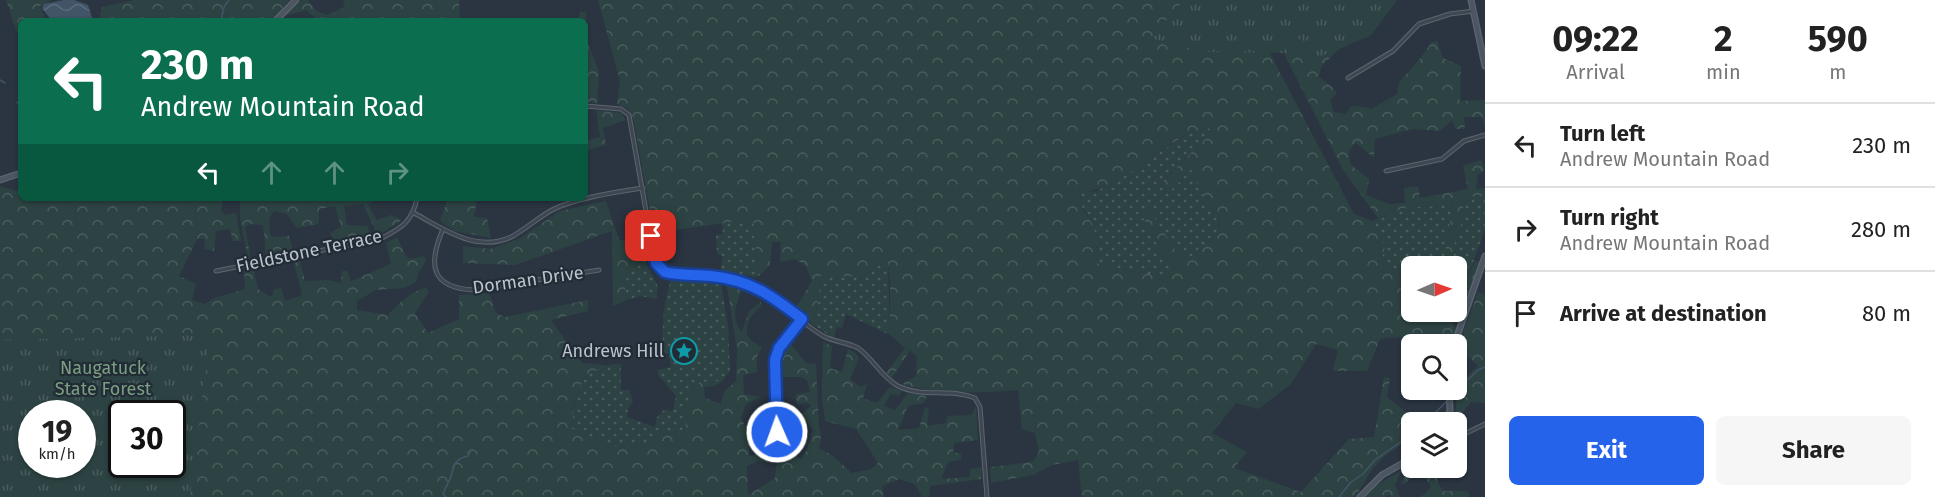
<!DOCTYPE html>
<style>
body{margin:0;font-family:"Fira Sans",sans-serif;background:#f6f6f6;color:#222;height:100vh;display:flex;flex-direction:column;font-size:22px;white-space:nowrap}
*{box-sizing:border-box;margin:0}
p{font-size:20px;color:#767676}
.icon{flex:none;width:33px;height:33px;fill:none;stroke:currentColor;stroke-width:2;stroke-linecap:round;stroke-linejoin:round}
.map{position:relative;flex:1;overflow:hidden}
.side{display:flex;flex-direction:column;background:#fff;width:450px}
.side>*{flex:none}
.hud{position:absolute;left:18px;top:18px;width:570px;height:183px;border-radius:9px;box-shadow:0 2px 4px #0004;background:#0b6e4f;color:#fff;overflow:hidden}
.needle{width:39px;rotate:88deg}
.buttons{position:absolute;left:1401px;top:256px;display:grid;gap:12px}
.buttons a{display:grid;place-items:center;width:66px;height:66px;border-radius:9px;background:#fff;box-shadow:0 2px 4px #0004;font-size:30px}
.speed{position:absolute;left:18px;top:400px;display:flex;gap:12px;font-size:30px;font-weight:700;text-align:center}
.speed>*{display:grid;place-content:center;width:78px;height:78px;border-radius:50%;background:#fff;box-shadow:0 2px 4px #0004;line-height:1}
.speed small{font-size:15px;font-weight:400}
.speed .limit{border:3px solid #111;border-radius:9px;background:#fff;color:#111}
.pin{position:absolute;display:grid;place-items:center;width:51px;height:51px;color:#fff;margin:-26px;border-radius:12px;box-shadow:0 3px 9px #0006}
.me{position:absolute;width:66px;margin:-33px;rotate:358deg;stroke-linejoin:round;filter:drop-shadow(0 0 4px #0008)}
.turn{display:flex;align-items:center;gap:21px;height:126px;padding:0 24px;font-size:27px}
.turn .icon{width:78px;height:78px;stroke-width:2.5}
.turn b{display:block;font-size:42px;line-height:51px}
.lanes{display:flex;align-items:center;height:57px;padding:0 24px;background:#0003;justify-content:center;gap:30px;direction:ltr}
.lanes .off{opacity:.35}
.eta{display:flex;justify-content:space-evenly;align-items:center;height:102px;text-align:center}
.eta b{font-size:36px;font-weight:700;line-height:42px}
.cta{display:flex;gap:12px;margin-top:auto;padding:12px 24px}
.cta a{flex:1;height:69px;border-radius:9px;background:#2563eb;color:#fff;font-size:24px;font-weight:700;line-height:69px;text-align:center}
.cta a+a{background:#f6f6f6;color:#222}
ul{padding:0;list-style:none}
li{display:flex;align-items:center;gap:18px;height:84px;padding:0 24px;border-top:2px solid #e0e0e0}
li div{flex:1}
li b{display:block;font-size:22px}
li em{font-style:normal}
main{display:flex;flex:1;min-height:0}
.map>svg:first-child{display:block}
</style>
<main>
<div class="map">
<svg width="1485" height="497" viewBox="0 0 1485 497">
<defs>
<pattern id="grass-dots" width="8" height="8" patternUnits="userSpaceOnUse" patternTransform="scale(1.5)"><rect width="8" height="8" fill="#2d4343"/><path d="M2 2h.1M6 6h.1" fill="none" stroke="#4a5c5d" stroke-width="1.8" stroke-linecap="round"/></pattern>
<pattern id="forest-crowns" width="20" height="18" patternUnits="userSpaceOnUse" patternTransform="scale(1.5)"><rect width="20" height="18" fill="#2d4343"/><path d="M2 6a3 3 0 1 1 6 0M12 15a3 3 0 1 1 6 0" fill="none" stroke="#4a5c5d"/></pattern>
<pattern id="park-tufts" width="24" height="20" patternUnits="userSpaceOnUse" patternTransform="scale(1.5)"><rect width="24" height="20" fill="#2d4343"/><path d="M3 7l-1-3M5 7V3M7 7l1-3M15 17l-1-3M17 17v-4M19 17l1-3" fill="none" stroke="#4a5c5d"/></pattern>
<pattern id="water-waves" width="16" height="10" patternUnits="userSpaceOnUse" patternTransform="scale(1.5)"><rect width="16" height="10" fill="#415468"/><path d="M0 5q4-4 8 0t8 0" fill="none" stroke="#5a6b7c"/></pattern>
</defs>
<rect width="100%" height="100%" fill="#2a3541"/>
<!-- grass -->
<g fill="url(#grass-dots)">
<path d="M 1203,125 L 1210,129 L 1209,136 L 1164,179 L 1174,188 L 1191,169 L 1199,188 L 1218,216 L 1219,232 L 1189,259 L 1176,252 L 1148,208 L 1139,211 L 1154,236 L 1160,253 L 1175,269 L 1169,277 L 1129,271 L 1097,263 C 1096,250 1097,235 1092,223 C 1089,215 1082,209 1079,201 L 1081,192 L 1097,191 Z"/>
<path d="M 1485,196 L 1485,229 L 1466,283 L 1457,287 L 1456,267 L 1412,267 L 1411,274 L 1390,269 L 1381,263 L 1385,246 L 1372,221 C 1398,209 1412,204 1440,207 L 1442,201 L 1453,202 L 1445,253 L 1461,225 L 1464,197 Z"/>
<path d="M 753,219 L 758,277 L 720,272 L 723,256 L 717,254 L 716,235 L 723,234 L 722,223 Z"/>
<path d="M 643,257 L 658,287 L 656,299 L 640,296 L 627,300 C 622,285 627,273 635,260 Z"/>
<path d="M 888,262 L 890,335 L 846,314 L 842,327 L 836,328 L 834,339 L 814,325 L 821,275 L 874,263 Z"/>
<path d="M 671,279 L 721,284 L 728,326 L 730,371 L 722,381 L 700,382 L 685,408 L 688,419 L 684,430 L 662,434 L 647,445 L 616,447 L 572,429 C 575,393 578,365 621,364 L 621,390 L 629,390 L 633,401 L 628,409 L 627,417 L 655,427 L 657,417 L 664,410 L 673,411 L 676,396 L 658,375 L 658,370 L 671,367 L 669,354 L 663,352 C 662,326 663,304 671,279 Z"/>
</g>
<!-- forest -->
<g fill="url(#forest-crowns)" fill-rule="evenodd">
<path d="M 6,0 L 52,0 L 40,6 L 45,18 L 21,21 L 21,29 L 17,33 Z"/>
<path d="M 134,0 L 290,0 L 269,21 L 102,21 L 100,16 L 102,7 Z"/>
<path d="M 302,0 L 308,0 L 316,11 L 327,15 L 345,7 L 343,0 L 459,0 L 460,21 L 315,21 L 317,19 L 306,10 L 284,16 Z"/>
<path d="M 598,0 L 1242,0 L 1354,214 L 1372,221 L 1385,246 L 1381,263 L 1390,269 L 1411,274 L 1412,312 L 1447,312 L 1456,329 L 1451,345 C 1435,345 1421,340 1406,338 C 1397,337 1388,338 1380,339 L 1367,371 L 1333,371 L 1338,350 L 1316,344 L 1291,384 L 1258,409 L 1236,403 L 1212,433 L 1247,452 L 1234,468 L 1301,492 L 1349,439 L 1374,437 L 1384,377 L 1390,378 L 1387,397 L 1420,423 L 1412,423 L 1411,438 C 1400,446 1385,454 1376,465 C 1367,475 1363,487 1354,497 L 1082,497 L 1078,460 L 1052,465 L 1033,475 L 991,483 L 990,467 L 1032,462 L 1039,452 L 1035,433 L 1022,429 L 1018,390 C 981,393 939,395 902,384 L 916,376 L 917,357 L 910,350 L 892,378 L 886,373 L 905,348 L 890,335 L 890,279 L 888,263 L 874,263 L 860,277 L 821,275 L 814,325 L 795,309 L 812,281 L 806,266 L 795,259 L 780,262 L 781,242 L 772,242 L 770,265 L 758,277 L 753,219 L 654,233 L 634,122 C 631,111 628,107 617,104 L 620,81 ZM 1203,126 L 1210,129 L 1208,136 L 1164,180 L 1162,193 L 1165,194 L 1174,188 L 1191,169 L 1199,188 L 1218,216 L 1219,232 L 1189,259 L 1176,252 L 1148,207 L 1139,211 L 1154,236 L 1160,253 L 1175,269 L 1169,277 L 1129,271 L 1097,263 C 1096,252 1097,239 1094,228 C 1089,212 1076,210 1081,192 C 1112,190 1134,168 1159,152 C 1173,142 1188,134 1203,126 Z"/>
<path d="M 1257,0 L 1397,0 L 1371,35 L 1339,49 L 1321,67 L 1319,77 L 1332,87 L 1337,93 L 1330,100 L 1334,112 L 1346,114 L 1351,106 L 1365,107 L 1371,109 L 1397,94 L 1399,82 L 1419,60 L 1432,42 L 1437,41 L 1443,58 L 1461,66 L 1460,101 L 1485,100 L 1485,127 L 1482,117 L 1464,117 L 1465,129 L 1456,129 L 1452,120 L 1440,131 L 1413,129 L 1375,139 L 1374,158 L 1356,143 L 1349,150 L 1350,164 L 1369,179 L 1366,195 L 1389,204 L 1405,203 L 1404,188 L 1418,186 L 1420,198 L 1468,189 L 1463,166 L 1481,160 L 1485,170 L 1478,175 L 1476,189 L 1485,188 L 1485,196 L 1464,197 L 1461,225 L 1450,258 L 1447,258 L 1445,253 L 1453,202 L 1442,201 L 1441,207 C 1417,204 1401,208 1378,218 L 1343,170 Z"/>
<path d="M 580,12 L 586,12 L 587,41 L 599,72 L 597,103 L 585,102 L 585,21 L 578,21 Z"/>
<path d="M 596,110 L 621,113 L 626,120 L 603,128 L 606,145 L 586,150 L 587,158 L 585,158 L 585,141 L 600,137 Z"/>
<path d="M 0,186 L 21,192 L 21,198 L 46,199 L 223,198 L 221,211 L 225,215 L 236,213 L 241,241 L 233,241 L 230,229 L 216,231 L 214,251 L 205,249 L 204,239 L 197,239 L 179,276 L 196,284 L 192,300 L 205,304 L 215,298 L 245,289 L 244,272 L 254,271 L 258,289 L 271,297 L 275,289 L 281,288 L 285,301 L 302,295 L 294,263 L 300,261 L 305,281 L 328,280 L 341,283 L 342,271 L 347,271 L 351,281 L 391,264 L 386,243 L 397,237 L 407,258 L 412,259 L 424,256 L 426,261 L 419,272 L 416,282 L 404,288 L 376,290 L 357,301 L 357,310 L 388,315 C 398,304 411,291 427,287 L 428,293 L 415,313 L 428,333 L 459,319 L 459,295 L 489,293 L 496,313 L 505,317 L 588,300 L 588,311 L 551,320 L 582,363 L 605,365 L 584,378 L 574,402 L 572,429 L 616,447 L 647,445 L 662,434 L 684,430 C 689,418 684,416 686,407 C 687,396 694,389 700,382 L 722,381 L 715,386 L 704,387 L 705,398 L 721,404 L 724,392 L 736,381 L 737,349 L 726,281 L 744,286 C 737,301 729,317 742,332 L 749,311 L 761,302 L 761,306 C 754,312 741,327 749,338 C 751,341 758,345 762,347 L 757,357 L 757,372 L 743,375 L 744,394 L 760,397 L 746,404 L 741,418 L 745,426 L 768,420 L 768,426 L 749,434 L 749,456 L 757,455 L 772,444 L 772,456 L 769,463 L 758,461 L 747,466 L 748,495 L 775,478 L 779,442 L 786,438 L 790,440 L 789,452 L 801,459 L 807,450 L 813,430 L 807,422 L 790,422 L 786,417 L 803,413 L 811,406 L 808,403 L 798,404 L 795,398 L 797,394 L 810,392 L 807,380 L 801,377 L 778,377 C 777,363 779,352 789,342 L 806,363 L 816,364 L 819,427 L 821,437 L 819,449 C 829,451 844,465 851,473 L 872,469 L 878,463 L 856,429 L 825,421 L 822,398 L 823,342 L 832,346 L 830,368 L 842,372 L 848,349 L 854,352 L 859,358 L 850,379 L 860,387 L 867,384 L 863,398 L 877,403 L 890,387 L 902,391 L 899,395 L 890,394 L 884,406 L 895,410 L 908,393 L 927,396 L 924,403 L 908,406 L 898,430 L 919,428 L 925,407 L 929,409 L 927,426 L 946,423 L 947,416 L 972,415 L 976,406 L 978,440 L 954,443 L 953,452 L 961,454 L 961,460 L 948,462 L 941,479 L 970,477 L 970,469 L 982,467 L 981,479 L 930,486 L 929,497 L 922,497 L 916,485 L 900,479 L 882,486 L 884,497 L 0,497 ZM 32,414 L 82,414 L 82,465 L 32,465 ZM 122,414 L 172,414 L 172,465 L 122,465 Z"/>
<path d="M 240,198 L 377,198 L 368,205 L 377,220 L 391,215 L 402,220 L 382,233 L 377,234 L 363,204 L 344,206 L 347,225 L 368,226 L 370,236 L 336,244 L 330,233 L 341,227 L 335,206 L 319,209 L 319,224 L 297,228 L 287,214 L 274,211 L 269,219 L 270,235 L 274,237 L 289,236 L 293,251 L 266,256 L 263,225 L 251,224 L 245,227 L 251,260 L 248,259 L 240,218 Z"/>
<path d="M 448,198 L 477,198 L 474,217 L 487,218 L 491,238 L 455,231 L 440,221 Z"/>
<path d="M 606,201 L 619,240 L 632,241 L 645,232 L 649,256 L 635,260 C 627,273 622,285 627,300 L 613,306 L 612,231 L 515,265 L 463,263 L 463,246 L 490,249 L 519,239 L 560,211 Z"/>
<path d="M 1475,261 L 1481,261 L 1462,314 L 1457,312 L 1456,287 L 1466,283 Z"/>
<path d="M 1478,292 L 1485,295 L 1485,403 L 1471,402 L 1453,423 L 1456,408 L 1457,386 L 1478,366 L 1458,347 Z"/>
<path d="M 1411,466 L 1412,468 L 1422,468 L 1427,473 L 1442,471 L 1437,481 L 1443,491 L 1467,491 L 1470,495 L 1467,497 L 1420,497 L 1426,493 L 1431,486 L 1424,477 L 1413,477 L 1404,484 L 1401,483 Z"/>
<path d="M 1401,471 L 1395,485 L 1400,497 L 1391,497 L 1389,495 L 1385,497 L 1365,497 L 1376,486 Z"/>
</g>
<!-- park -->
<g fill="url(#park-tufts)" fill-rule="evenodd">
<path d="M 1184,0 L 1397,0 L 1371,35 L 1310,61 L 1301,38 L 1288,53 L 1204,52 L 1151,38 Z"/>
<path d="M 210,335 L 190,497 L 0,497 L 0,340 ZM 32,414 L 82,414 L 82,465 L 32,465 ZM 122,414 L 172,414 L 172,465 L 122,465 Z"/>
</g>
<!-- water -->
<path fill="url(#water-waves)" d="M 64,0 L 74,0 L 88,5 L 93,21 L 52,21 L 42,8 L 44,4 Z"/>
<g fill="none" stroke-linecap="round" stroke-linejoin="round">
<!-- stream -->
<g stroke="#415468" stroke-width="1.5">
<path d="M 221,21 L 224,7 L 229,0"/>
<path d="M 0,80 L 5,83"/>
<path d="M 17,102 L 21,109"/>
<path d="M 1452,395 L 1478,370 L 1485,367"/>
<path d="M 1425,423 L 1447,401"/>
<path d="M 446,497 L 443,494 C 445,488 447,485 450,479 C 455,468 451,460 468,456 L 471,450"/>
<path d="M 1339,497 L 1351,482 L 1363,474 L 1375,460 L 1412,434"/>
</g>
<defs>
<g id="street">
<path d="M 1348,78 L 1393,51 L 1419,24 L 1450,14 L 1474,11"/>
<path d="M 585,106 L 621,109 L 629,115 L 652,245 C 654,252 654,261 659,267 C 667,278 711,275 726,278 C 772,287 786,313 823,336 C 834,342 847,342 858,348 C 873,358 881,377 898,386 C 922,398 951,388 975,398 L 980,407 L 987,497"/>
<path d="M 1386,171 L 1442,159 L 1464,141 L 1485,135"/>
<path d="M 414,213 C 445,230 478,254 513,236 C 527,228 539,217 552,210 C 575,198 617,192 643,188"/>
<path d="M 443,229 C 428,264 430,288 474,290 L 599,270"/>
<path d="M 216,271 L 380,239 C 401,228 412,223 417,198"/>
<path d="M 777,432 L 775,360 L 779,348 L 802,319"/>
<path d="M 1456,438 L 1485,424"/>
</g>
<g id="secondary">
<path d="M 1471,0 L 1485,66"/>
<path d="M 275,21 L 296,0"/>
<path d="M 0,180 L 21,173"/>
<path d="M 1454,345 L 1485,256"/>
<path d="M 1446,423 L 1450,410 L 1449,390"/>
<path d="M 1360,497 L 1382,475 L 1412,458"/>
</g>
</defs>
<!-- street casing -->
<use href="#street" stroke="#5c656e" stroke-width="5"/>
<!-- secondary casing -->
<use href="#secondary" stroke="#5c656e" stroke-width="7"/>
<!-- street -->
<use href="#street" stroke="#3e4751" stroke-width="3"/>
<!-- secondary -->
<use href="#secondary" stroke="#4c5663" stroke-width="4.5"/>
</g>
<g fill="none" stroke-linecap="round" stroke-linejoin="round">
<defs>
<path id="route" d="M 651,236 L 656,263 L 665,272 C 680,276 696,274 711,276 C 751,280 772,296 802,319 L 779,348 L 775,360 L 777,432"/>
</defs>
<!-- route casing -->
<use href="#route" stroke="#184099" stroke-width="15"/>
<!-- route -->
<use href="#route" stroke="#2563eb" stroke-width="10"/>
</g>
<!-- icons -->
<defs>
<symbol id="sight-ring" viewBox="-11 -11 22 22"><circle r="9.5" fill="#222c36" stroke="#0f9aa8" stroke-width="1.5"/><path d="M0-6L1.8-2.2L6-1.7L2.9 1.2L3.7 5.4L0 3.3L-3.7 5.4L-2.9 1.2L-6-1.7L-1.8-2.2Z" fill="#0f9aa8"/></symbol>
</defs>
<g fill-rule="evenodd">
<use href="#sight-ring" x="669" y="336" width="30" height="30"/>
</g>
<g text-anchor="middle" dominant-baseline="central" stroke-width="4.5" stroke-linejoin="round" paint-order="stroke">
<!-- street labels -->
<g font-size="18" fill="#bbc2cb" stroke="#222c36">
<text transform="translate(309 251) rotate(-12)">Fieldstone Terrace</text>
<text transform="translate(528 280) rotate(-8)">Dorman Drive</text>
</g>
<!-- poi labels -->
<g font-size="18" fill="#bbc2cb" stroke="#222c36" text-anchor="end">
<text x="664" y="351">Andrews Hill</text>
</g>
<!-- park labels -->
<g font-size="18" fill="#7b9e81" stroke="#222c36">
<text x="103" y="368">Naugatuck<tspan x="103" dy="21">State Forest</tspan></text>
</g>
</g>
</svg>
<div class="buttons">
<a><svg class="needle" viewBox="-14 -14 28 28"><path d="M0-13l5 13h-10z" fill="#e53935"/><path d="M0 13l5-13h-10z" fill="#767676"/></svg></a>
<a><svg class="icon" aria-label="search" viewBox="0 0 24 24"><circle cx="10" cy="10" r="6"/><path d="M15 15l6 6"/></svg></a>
<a><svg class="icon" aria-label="layers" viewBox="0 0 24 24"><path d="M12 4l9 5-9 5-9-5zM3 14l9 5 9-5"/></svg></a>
</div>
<div class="speed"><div>19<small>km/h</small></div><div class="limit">30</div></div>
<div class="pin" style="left:651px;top:236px;background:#d93025"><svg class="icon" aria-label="arrive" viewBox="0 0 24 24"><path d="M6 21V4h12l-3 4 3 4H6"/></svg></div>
<svg class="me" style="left:777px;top:432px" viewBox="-20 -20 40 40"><circle r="17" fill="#2563eb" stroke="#fff" stroke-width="3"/><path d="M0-11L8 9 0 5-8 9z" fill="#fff"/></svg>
<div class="hud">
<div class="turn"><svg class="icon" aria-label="left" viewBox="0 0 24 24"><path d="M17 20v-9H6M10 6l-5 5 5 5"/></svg><div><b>230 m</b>Andrew Mountain Road</div></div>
<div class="lanes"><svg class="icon" aria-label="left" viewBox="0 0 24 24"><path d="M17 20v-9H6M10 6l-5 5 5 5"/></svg><svg class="icon off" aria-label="ahead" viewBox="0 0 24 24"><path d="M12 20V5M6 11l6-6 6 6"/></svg><svg class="icon off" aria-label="ahead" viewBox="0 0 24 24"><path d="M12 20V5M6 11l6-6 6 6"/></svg><svg class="icon off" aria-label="right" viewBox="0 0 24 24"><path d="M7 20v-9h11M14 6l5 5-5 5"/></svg></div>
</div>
</div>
<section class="side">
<div class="eta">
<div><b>09:22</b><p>Arrival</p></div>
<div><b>2</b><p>min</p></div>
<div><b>590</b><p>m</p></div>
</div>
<ul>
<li><svg class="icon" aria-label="left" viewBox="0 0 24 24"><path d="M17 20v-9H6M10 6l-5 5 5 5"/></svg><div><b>Turn left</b><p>Andrew Mountain Road</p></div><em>230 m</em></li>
<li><svg class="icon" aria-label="right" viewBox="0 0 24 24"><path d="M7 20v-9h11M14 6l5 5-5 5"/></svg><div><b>Turn right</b><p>Andrew Mountain Road</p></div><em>280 m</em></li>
<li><svg class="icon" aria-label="arrive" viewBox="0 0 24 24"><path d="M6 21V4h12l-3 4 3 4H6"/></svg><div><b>Arrive at destination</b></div><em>80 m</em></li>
</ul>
<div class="cta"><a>Exit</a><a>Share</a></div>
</section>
</main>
